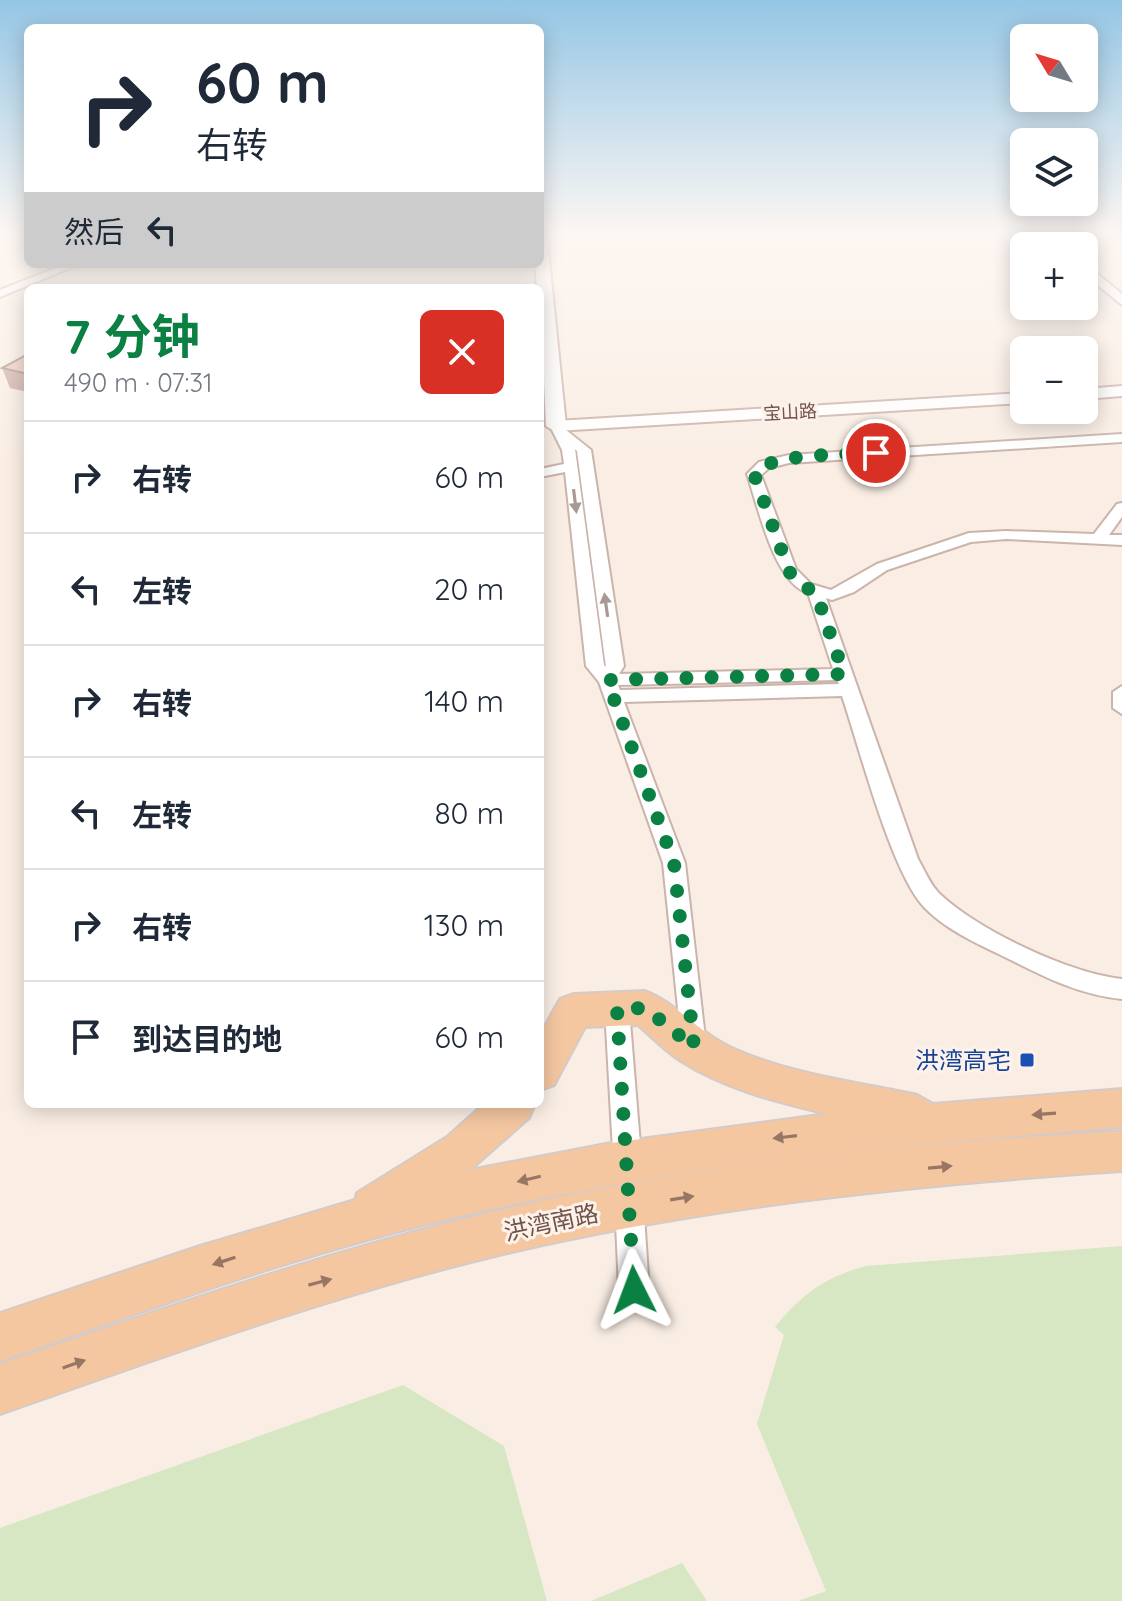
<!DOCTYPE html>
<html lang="zh">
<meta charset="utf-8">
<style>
body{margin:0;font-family:Quicksand,"Noto Sans SC",sans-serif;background:#f2f2f3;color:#1f2937;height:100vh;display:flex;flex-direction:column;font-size:30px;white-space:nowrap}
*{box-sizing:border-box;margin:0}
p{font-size:26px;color:#747a83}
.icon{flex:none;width:44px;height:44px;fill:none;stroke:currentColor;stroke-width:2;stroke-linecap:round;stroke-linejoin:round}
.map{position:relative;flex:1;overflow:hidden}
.panel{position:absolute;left:24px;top:284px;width:520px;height:824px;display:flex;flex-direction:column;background:#fff;border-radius:12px;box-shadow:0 4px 20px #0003}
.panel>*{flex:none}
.hud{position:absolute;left:24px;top:24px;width:520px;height:244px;border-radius:12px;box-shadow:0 4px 20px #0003;background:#fff;color:#1f2937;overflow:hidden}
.needle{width:52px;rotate:308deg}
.fabs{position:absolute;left:1010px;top:24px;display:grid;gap:16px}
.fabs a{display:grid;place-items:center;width:88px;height:88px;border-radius:12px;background:#fff;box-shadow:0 4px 20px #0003;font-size:40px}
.pin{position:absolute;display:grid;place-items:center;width:68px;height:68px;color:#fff;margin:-34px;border:4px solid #fff;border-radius:50%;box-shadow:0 2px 8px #0007}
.me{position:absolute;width:88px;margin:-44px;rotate:357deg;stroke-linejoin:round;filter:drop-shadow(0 0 6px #0008)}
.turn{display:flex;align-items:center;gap:28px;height:168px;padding:0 40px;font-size:36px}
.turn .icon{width:104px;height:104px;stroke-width:2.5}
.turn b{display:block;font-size:56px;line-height:68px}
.then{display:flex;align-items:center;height:76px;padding:0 40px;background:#0003;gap:16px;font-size:30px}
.round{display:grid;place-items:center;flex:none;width:84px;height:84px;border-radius:12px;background:#f2f2f3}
.headline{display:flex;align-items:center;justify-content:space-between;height:136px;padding:0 40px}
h1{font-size:48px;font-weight:700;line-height:60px;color:#0b8043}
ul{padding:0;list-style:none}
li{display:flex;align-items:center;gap:24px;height:112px;padding:0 40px;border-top:2px solid #e0e1e3}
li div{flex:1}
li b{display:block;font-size:30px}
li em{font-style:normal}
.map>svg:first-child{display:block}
</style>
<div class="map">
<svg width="1122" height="1601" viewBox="0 0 1122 1601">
<rect width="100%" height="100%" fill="#faeee4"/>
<!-- green -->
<g fill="#d7e6c3">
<path d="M 1122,1246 L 1122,1601 L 798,1601 L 826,1591 L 757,1424 L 784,1335 L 775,1327 C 802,1294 825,1277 866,1266 Z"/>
<path d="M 403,1385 L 504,1446 L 547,1601 L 0,1601 L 0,1528 Z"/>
<path d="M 682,1563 L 707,1601 L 591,1601 Z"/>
</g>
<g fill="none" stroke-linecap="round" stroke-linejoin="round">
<defs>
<g id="minor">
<path d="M 66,264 L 80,264 L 0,297 L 0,290 Z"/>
<path d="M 556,422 L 591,450 L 624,666 L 619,674 L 833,669 L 808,593 C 774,583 758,506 747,474 L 759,462 L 789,455 L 1122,434 L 1122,442 L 789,463 L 769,468 L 761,475 L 796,569 L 811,584 L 831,590 L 877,564 L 969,533 L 1006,531 L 1094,534 L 1117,504 L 1122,503 L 1122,517 L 1109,535 L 1122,535 L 1122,545 L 1006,539 L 971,542 L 887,570 L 854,592 L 832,600 L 826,598 L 918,859 C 925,871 931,887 942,896 C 982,932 1069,973 1122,979 L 1122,999 C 1081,995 1049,979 1013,961 C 983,946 948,932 924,907 C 891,872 859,746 842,696 L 624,702 L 685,863 L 706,1047 L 703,1055 L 694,1058 L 685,1055 L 682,1047 L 663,863 L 599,682 L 586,666 L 565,472 L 540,477 L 540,469 L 564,464 L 562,450 L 550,426 ZM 575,449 L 577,451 L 606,667 L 604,665 ZM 837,680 L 839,684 L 620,690 L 618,685 Z"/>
<path d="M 1122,686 L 1122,714 L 1113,708 L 1113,692 Z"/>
<path d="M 617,999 L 625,1002 L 629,1009 L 642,1169 L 638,1178 L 628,1182 L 618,1178 L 614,1169 L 605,1009 L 609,1002 Z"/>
<path d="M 629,1187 L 639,1191 L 643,1201 L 649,1290 L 644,1300 L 634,1305 L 624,1300 L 619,1290 L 615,1201 L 619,1191 Z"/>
</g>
<g id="tertiary">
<path d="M 1045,237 L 1058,237 L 1067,246 L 1054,246 Z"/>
<path d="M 1084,263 L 1122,294 L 1122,305 L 1084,274 Z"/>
<path d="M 1122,386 L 1122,396 L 1084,399 L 1084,389 Z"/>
<path d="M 1024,393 L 1024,403 L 556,431 L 548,426 L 556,421 Z"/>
</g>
<path id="secondary" d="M 540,237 L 547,239 L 566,426 L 556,432 L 546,426 L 540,288 L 537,288 L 535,264 L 540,264 Z"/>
<g id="primary">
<path d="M 645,991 C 677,1003 700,1034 732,1048 C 789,1074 856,1082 917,1095 L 933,1104 L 1122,1089 L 1122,1127 C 904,1145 687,1164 474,1213 C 313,1249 156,1307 0,1361 L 0,1313 L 200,1246 L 355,1200 L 357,1193 L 447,1137 L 484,1104 L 535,1104 L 529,1118 L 470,1170 L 611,1143 L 827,1114 C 777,1102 725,1089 681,1061 C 665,1051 652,1037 638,1025 L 585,1027 L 554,1085 L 540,1090 L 540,1035 L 560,999 L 574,994 Z"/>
<path d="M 1122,1131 L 1122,1171 C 911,1185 700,1207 495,1256 C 326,1297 163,1357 0,1414 L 0,1364 C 162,1309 325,1252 492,1212 C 698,1162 911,1143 1122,1131 Z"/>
</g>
</defs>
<!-- minor casing -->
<use href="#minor" stroke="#cab4ab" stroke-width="4"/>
<!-- tertiary casing -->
<use href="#tertiary" stroke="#cab4ab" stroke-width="4"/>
<!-- secondary casing -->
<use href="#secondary" stroke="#cfb5ac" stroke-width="4"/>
<!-- primary casing -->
<use href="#primary" stroke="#d4cbc9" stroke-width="4"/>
<!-- minor -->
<use href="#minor" fill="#fff" fill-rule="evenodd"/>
<!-- tertiary -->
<use href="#tertiary" fill="#fff" fill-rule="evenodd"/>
<!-- secondary -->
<use href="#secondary" fill="#fff" fill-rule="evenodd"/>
<!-- primary -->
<use href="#primary" fill="#f4c7a1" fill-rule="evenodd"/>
</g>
<!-- wall -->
<path fill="#ccada3" d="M 28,354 L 28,392 L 10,388 L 2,368 Z"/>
<!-- building -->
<path fill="#edc9bd" stroke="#a68d84" stroke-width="2" d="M 28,354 L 28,374 L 2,368 Z"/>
<!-- one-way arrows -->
<defs><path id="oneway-solid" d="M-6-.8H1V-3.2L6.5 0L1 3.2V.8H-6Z" transform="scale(2)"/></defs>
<g fill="#a99893">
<use href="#oneway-solid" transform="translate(575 501) rotate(83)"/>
<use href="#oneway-solid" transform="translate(606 605) rotate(-98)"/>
</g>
<g fill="#987665">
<use href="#oneway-solid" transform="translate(1044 1114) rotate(176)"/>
<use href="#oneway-solid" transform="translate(785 1137) rotate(173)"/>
<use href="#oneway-solid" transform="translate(940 1167) rotate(-5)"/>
<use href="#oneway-solid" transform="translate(529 1179) rotate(167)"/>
<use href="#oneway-solid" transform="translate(682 1198) rotate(-9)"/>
<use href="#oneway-solid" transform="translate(224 1261) rotate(162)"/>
<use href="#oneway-solid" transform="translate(320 1282) rotate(-15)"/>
<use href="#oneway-solid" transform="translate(74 1364) rotate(-19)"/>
</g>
<!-- sky -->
<linearGradient id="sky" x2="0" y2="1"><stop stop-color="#95c6e5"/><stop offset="0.51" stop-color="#fdf7f3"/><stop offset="1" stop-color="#fdf7f3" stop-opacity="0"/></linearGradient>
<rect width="1122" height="461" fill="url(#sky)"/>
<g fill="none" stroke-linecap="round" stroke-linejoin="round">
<!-- route -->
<path stroke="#0b8043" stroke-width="14" stroke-dasharray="0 25.2" d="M 634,1290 L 617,1009 L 645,1008 L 694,1047 L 674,863 L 607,680 L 844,674 L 816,593 L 796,582 L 789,571 L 754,474 C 768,452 850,455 876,453"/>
</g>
<!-- markers -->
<rect fill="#1a4fb4" stroke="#fdf2e9" stroke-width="3" x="1019" y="1052" width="16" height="16" rx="4"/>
<g text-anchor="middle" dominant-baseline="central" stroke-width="6" stroke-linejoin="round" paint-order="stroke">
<!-- far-street labels -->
<g font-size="18" fill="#70534b" stroke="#fdf2e9">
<text transform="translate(790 412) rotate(-3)">宝山路</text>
</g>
<!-- near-transit labels -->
<g font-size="24" fill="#164399" stroke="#fdf2e9" text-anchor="end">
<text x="1011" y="1060">洪湾高宅</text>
</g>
<!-- near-street labels -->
<g font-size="24" fill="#70534b" stroke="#fdf2e9">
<text transform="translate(551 1222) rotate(-12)">洪湾南路</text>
</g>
</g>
</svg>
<div class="fabs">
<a><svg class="needle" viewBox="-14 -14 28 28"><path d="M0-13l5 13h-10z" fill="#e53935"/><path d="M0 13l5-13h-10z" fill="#747a83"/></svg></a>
<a><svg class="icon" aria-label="layers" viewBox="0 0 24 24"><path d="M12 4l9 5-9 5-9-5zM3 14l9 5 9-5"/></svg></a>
<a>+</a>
<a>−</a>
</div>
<div class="pin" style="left:876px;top:453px;background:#d93025"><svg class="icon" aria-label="arrive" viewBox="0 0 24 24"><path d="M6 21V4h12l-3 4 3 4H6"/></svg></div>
<svg class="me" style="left:634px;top:1290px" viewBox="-20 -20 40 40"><path d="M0-17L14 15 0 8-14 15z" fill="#0b8043" stroke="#fff" stroke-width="4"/></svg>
<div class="hud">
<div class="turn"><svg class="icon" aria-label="right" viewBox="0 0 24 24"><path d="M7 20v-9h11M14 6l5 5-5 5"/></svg><div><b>60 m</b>右转</div></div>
<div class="then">然后<svg class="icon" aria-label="left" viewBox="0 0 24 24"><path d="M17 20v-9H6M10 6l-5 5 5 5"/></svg></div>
</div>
<section class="panel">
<div class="headline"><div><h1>7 分钟</h1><p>490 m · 07:31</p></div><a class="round" style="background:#d93025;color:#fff"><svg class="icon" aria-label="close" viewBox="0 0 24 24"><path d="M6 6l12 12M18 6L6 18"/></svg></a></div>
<ul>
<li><svg class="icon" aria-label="right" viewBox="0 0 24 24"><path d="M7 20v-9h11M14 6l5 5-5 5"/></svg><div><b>右转</b></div><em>60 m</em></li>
<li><svg class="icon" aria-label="left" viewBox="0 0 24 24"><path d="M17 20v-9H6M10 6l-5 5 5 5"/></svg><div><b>左转</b></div><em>20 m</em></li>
<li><svg class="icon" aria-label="right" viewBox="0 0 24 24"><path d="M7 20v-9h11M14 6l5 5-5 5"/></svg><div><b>右转</b></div><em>140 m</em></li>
<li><svg class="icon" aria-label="left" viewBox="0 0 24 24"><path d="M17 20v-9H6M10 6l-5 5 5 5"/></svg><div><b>左转</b></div><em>80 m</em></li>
<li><svg class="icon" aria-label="right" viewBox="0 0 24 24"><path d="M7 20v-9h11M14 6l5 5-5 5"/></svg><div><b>右转</b></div><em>130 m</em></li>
<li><svg class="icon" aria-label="arrive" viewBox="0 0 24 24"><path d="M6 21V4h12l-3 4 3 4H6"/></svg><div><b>到达目的地</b></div><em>60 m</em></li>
</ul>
</section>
</div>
